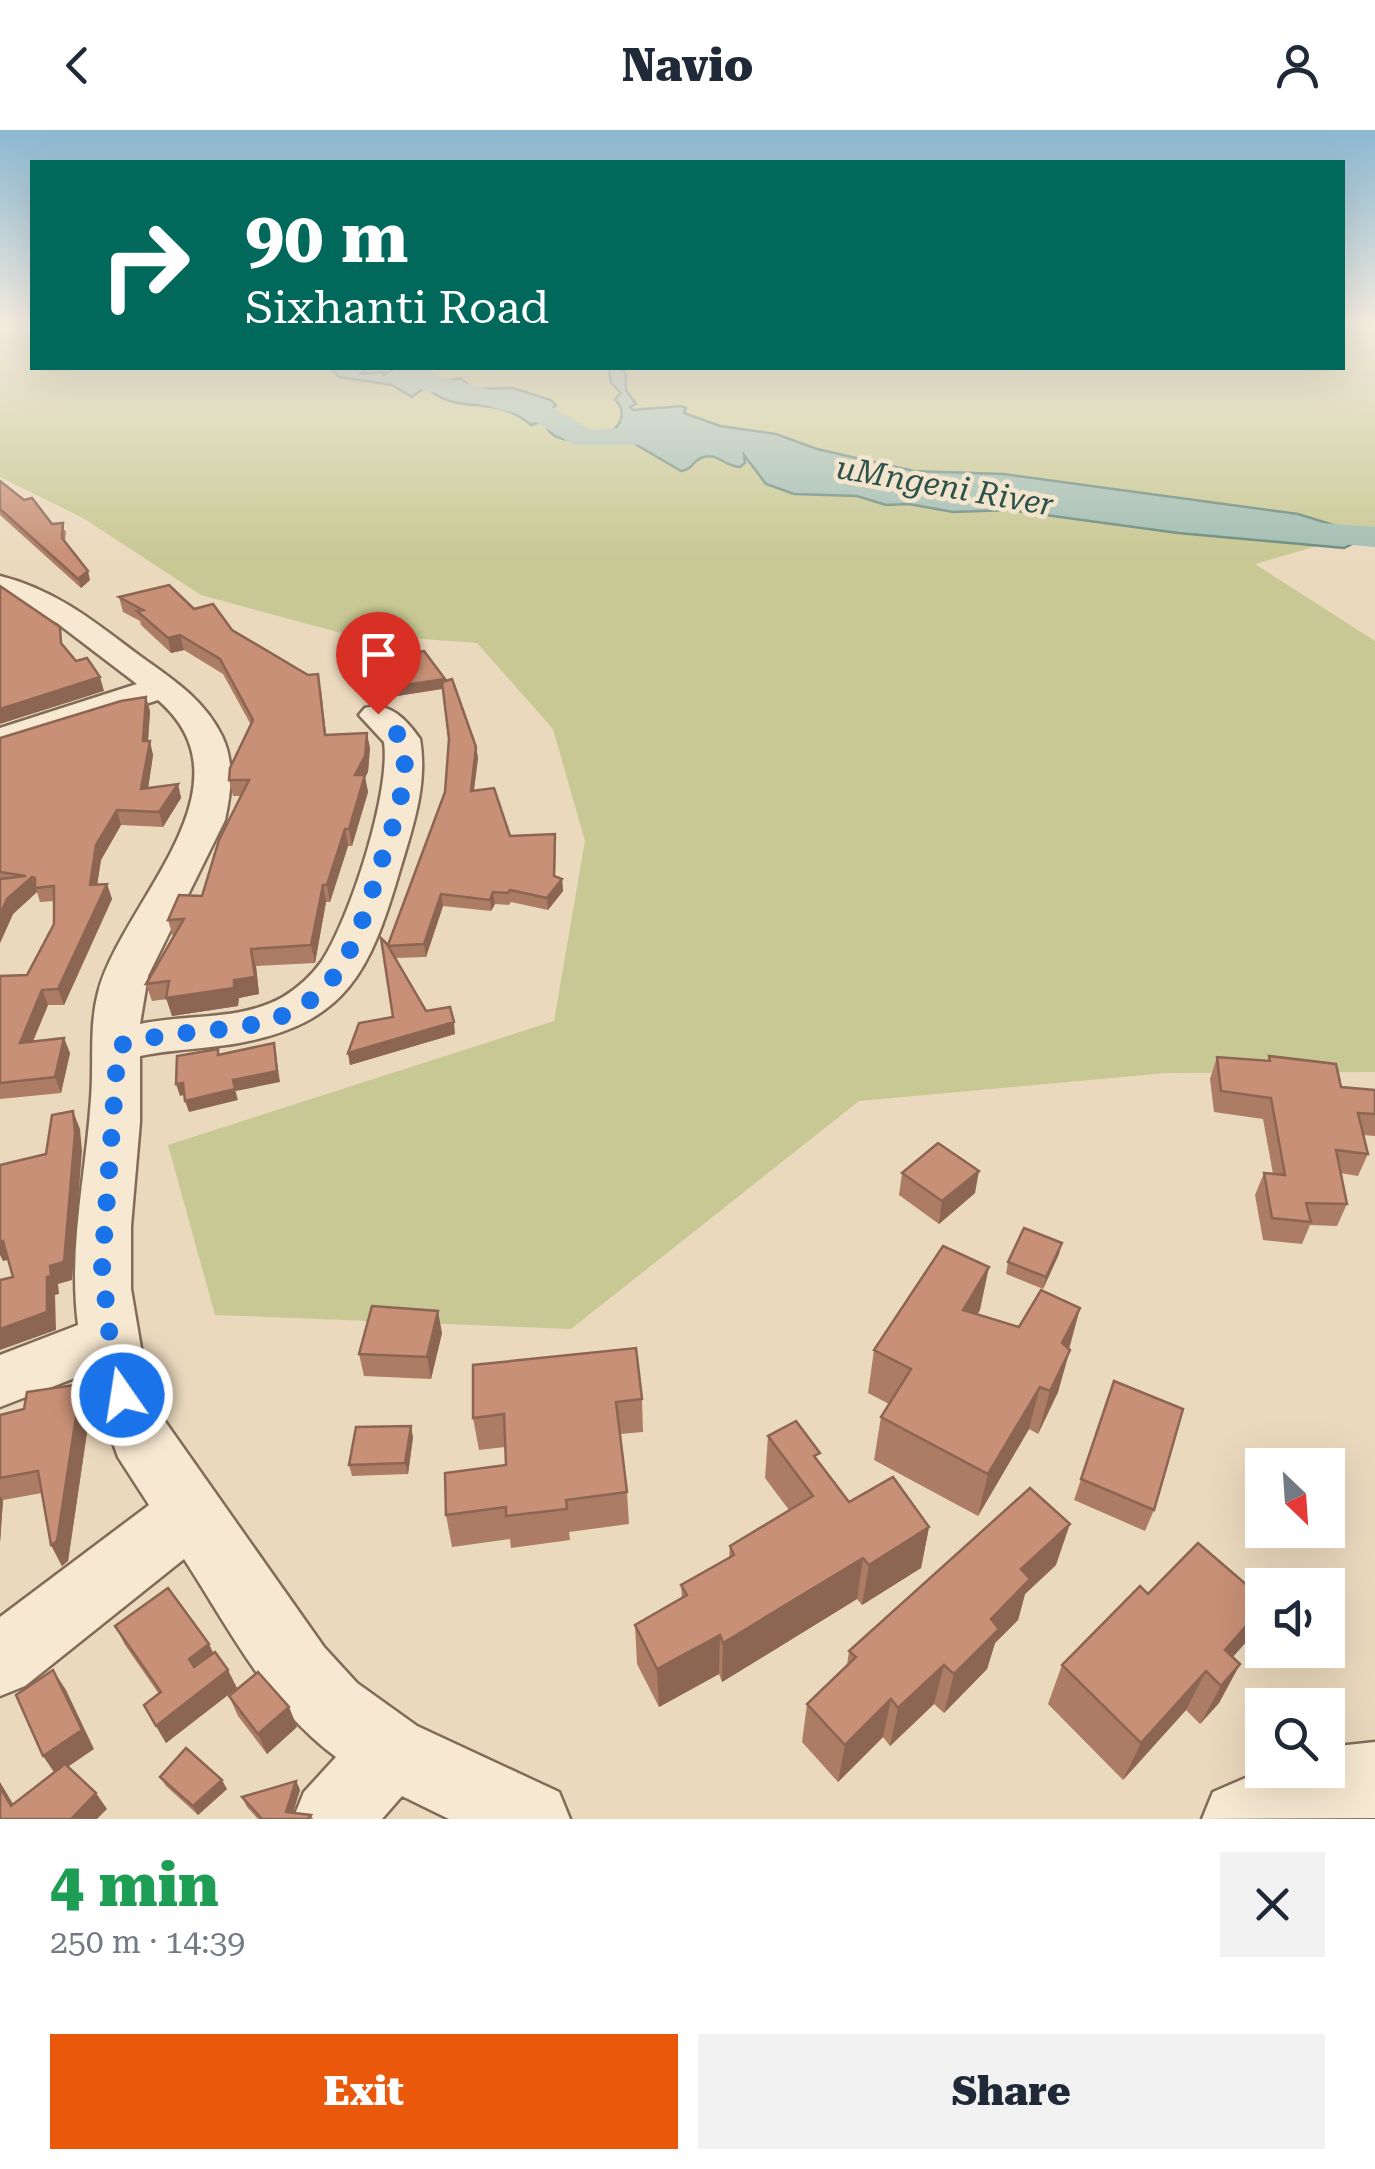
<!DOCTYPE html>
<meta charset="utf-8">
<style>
body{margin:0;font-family:"Roboto Serif",serif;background:#f2f2f3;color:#1f2937;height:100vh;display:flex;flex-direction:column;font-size:38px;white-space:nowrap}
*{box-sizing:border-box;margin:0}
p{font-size:32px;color:#747a83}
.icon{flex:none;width:55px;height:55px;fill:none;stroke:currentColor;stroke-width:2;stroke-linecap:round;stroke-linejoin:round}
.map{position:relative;height:1689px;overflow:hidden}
.panel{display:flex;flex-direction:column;background:#fff;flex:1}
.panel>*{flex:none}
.hud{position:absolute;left:30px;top:30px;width:1315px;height:210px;border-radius:0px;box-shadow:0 10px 40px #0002;background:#00695c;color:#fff;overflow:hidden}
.needle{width:65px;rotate:155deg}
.controls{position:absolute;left:1245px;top:1318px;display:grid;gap:20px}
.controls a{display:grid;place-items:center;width:100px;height:100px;border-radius:0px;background:#fff;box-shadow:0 10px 40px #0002;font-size:50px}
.pin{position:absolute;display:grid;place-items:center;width:85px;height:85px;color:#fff;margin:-102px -42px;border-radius:50% 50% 50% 0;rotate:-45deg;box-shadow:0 0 10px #0007}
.pin .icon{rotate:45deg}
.me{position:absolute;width:110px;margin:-55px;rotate:347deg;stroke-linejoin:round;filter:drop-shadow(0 0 8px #0008)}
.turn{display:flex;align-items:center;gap:35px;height:210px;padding:0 50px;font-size:45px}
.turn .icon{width:130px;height:130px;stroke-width:2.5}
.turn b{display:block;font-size:70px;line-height:85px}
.round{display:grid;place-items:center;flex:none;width:105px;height:105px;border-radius:0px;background:#f2f2f3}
.headline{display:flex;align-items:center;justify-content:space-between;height:170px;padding:0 50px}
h1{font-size:60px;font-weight:800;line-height:75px;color:#1e9e55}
.cta{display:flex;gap:20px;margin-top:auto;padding:20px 50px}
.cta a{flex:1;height:115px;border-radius:0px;background:#ea580c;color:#fff;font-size:40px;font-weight:800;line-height:115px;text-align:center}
.cta a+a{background:#f2f2f3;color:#1f2937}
header{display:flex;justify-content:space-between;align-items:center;height:130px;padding:0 50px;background:#fff;font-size:45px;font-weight:800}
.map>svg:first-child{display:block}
</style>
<header><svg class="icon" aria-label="back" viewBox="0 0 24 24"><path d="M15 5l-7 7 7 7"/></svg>Navio<svg class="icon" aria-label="person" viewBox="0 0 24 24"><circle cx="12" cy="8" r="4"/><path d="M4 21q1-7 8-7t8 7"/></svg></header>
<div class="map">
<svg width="1375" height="1689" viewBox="0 0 1375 1689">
<rect width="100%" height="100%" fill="#ebd9be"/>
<!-- green -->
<path fill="#c7c893" d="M 0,193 L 32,193 L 32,238 L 1342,238 L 1343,193 L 1375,193 L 1375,399 L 1255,434 L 1375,511 L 1375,942 L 1166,943 L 859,971 L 571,1199 L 215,1185 L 168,1015 L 554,891 L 585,711 L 553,599 L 477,513 L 341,503 L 201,465 L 83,388 L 0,347 Z"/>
<!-- water -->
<g fill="#a1bdb2" stroke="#6a8a7f" stroke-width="2.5">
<path d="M 330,238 L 370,238 L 359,244 L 384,242 L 383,245 L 396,238 L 428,238 L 428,246 L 433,251 L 412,267 L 392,255 L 339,247 Z"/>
<path d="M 609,238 L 620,238 L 626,244 L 626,260 L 636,274 L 630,277 L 633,280 L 681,276 L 686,278 L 684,283 L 720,296 L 776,304 L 817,319 L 914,341 L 1003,344 L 1298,384 L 1340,397 L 1352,414 L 1344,418 L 1178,403 L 1009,380 L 953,382 L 909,374 L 886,375 L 857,366 L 794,364 L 766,354 L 744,325 L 745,333 L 740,337 C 725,337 717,321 701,328 C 691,332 694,339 681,341 L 613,301 C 624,290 625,280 615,269 L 621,263 L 611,253 Z"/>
<path d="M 461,248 L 473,259 L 513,258 L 551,270 L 556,275 L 552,279 L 564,287 L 567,299 L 581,307 C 569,313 554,309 547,298 L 550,289 L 531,295 C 495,264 460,285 431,261 L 442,261 L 440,252 Z"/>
</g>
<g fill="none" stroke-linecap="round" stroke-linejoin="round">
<!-- river -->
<g fill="#a1bdb2" fill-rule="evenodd">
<path d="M 400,238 L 429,238 L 441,247 L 546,274 L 591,300 L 662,296 L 706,302 L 710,308 L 706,314 L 574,315 L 526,286 L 421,259 Z"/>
<path d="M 1268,389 L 1375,397 L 1375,417 L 1256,406 L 1251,399 L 1256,392 Z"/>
</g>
<defs>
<g id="minor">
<path d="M 0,446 C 56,460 95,492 140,526 C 172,549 204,569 222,606 C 235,633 231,662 225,690 L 148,846 L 140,894 C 186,884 241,891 283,867 C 298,858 312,845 322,831 C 350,788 391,662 384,612 L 359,585 L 365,578 C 389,571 406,589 420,609 C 428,656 412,699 399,743 C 370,841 347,893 239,913 C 206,919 173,919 140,926 L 140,992 L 131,1096 L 131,1159 L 142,1224 L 164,1290 L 324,1517 L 357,1553 L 417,1596 L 559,1662 L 570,1689 L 449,1689 L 402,1666 L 382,1689 L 293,1689 L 304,1662 L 336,1627 C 268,1577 229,1498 184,1429 L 25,1556 L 0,1566 L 0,1487 L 149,1375 L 118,1327 L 88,1243 L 0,1277 L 0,1225 L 78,1195 C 68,1118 86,1045 91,969 C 94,934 89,897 98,863 C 120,774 259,657 158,570 L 0,621 L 0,598 L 137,554 L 57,493 L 0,465 Z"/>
<path d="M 1375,1612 L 1375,1688 L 1202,1689 L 1213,1662 L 1264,1640 L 1328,1640 L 1328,1617 Z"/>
</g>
</defs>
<!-- minor casing -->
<use href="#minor" stroke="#826b58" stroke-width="5"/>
<!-- minor -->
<use href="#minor" fill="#f7e8d1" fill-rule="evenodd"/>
</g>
<!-- wall -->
<g fill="#ac7c65">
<path d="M 0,351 L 52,394 L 66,401 L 65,412 L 90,450 L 81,458 L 0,385 Z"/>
<path d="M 119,467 L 194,479 L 232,500 L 321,559 L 326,605 L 370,618 L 368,642 L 365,647 L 368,662 L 352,716 L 348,716 L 330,772 L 326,772 L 315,833 L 256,836 L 259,864 L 239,868 L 238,876 L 172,886 L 167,869 L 152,871 L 146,854 L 173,807 L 168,790 L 202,766 L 241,666 L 233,666 L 229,650 L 251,595 L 223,544 L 184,520 L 171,523 L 141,495 L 140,491 L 123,482 Z"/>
<path d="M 362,530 L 445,549 L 476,617 L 478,628 L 474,661 L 510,706 L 556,716 L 555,746 L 562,749 L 563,761 L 548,780 L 511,772 L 509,775 L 495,774 L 491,781 L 443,776 L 426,827 L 395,828 L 426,881 L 455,904 L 350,935 L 348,923 L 393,887 L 388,815 L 445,662 L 449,609 L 443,559 L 372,570 Z"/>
<path d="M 146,567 L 150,581 L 148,611 L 153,625 L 148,658 L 178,654 L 181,668 L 163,697 L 121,695 L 101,730 L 97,754 L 107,754 L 112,769 L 64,875 L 48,875 L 33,911 L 70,923 L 61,963 L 0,969 L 0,846 L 27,845 L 54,794 L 54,771 L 40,772 L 37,762 L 13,784 L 0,813 L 0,608 Z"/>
<path d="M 1269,926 L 1341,957 L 1375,960 L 1375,1006 L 1363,1005 L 1368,1024 L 1358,1046 L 1340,1043 L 1347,1074 L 1337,1096 L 1310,1095 L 1302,1114 L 1263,1110 L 1255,1065 L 1264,1043 L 1273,1044 L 1263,989 L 1214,982 L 1210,949 L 1217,927 L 1268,931 Z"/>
<path d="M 902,1043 L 975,1063 L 939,1094 L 899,1065 Z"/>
<path d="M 1059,1124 L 1043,1159 L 1006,1144 L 1008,1132 Z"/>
<path d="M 1080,1178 L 1058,1262 L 1038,1304 L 1029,1299 L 978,1386 L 874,1330 L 881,1287 L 889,1274 L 868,1263 L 874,1220 L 980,1180 L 977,1184 L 1019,1197 Z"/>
<path d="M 442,1203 L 431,1249 L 364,1246 L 359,1224 Z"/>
<path d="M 81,1254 L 91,1275 L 68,1431 L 62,1436 L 51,1415 L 42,1363 L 3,1370 L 0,1413 L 0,1285 L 24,1279 Z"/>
<path d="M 642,1269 L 643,1302 L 620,1304 L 627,1362 L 629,1394 L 569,1402 L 570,1410 L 511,1418 L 510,1409 L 452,1417 L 446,1385 L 506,1335 L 505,1317 L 479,1320 L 473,1288 Z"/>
<path d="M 768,1306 L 819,1333 L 849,1372 L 929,1397 L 921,1438 L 862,1475 L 857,1469 L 722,1552 L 719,1544 L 659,1577 L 637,1534 L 635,1495 L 682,1468 L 681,1455 L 729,1428 L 730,1416 L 789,1380 L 765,1348 Z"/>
<path d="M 413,1307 L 408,1344 L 352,1346 L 349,1335 Z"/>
<path d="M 1081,1349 L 1154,1380 L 1145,1401 L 1074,1370 Z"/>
<path d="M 1056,1435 L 1025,1464 L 1018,1490 L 995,1513 L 987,1539 L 944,1583 L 934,1574 L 890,1616 L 883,1607 L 838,1652 L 802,1612 L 807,1574 L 847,1535 L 849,1521 Z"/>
<path d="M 1148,1464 L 1262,1468 L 1262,1481 L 1246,1512 L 1233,1527 L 1240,1534 L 1219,1573 L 1200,1594 L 1186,1580 L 1123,1650 L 1048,1574 L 1062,1535 Z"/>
<path d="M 115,1496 L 209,1514 L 213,1523 L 237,1558 L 166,1613 L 144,1575 L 159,1564 L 125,1515 Z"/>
<path d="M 229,1566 L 289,1577 L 297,1597 L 267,1624 L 238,1586 Z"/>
<path d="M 160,1647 L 227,1659 L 198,1685 L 166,1656 Z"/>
<path d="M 296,1651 L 300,1660 L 293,1683 L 311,1685 L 313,1689 L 258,1689 L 247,1677 L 242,1667 Z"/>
</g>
<!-- shaded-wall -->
<g fill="#8c6553">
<path d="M 88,441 L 90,450 L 81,458 L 78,449 Z"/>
<path d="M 180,505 L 184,520 L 171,523 L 168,508 Z"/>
<path d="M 100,547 L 104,561 L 0,594 L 0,579 Z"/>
<path d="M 445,549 L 446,558 L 372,570 L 371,560 Z"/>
<path d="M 146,567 L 150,581 L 147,625 L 143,611 Z"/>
<path d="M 367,603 L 370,618 L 368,642 L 365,647 L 368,662 L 352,716 L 349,699 L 355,645 Z"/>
<path d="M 150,611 L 153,625 L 146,673 L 141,659 Z"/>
<path d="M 476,617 L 478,628 L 472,673 L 471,661 Z"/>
<path d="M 178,654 L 181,668 L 163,697 L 159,682 Z"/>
<path d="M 117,680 L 121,695 L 101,730 L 95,769 L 90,755 L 96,715 Z"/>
<path d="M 345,699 L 348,716 L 330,772 L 327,755 Z"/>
<path d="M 555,704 L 555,757 L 562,749 L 563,761 L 548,780 L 547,768 L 554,746 Z"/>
<path d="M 32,747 L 37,762 L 13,784 L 0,813 L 0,785 L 7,769 Z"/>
<path d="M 107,754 L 112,769 L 64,875 L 58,859 Z"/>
<path d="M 323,755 L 326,772 L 315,833 L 311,815 Z"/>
<path d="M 493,762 L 495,774 L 491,781 L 490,770 Z"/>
<path d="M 441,764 L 443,776 L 426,827 L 424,814 Z"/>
<path d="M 251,819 L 256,836 L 259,864 L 239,868 L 238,876 L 172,886 L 166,868 L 234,850 Z"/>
<path d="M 42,860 L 48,875 L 26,928 L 20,913 Z"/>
<path d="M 454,892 L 455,904 L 350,935 L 348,923 Z"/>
<path d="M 64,908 L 70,923 L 61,963 L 55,947 Z"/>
<path d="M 274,913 L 280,952 L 236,961 L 233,950 Z"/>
<path d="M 183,953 L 187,964 L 180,966 L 176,954 Z"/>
<path d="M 235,959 L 238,970 L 189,982 L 185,971 Z"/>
<path d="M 73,981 L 80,999 L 82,1021 L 72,1150 L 58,1154 L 59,1164 L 55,1165 L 56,1200 L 0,1220 L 0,1199 L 47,1147 Z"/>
<path d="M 979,1041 L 975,1063 L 939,1094 L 942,1071 Z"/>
<path d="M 3,1111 L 12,1129 L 3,1131 L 0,1125 L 0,1112 Z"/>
<path d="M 1062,1113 L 1059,1124 L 1043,1159 L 1046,1147 Z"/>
<path d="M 989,1137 L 980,1180 L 954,1223 L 963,1180 Z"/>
<path d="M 1080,1178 L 1068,1221 L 1062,1213 Z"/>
<path d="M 438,1181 L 442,1203 L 431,1249 L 427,1227 Z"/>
<path d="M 1070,1220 L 1058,1262 L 1038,1304 L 1050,1261 Z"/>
<path d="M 81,1254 L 91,1275 L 68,1431 L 62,1436 L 51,1415 Z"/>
<path d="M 1040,1257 L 1029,1299 L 978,1386 L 988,1344 Z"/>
<path d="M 411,1296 L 413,1307 L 408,1344 L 405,1333 Z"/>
<path d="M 0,1366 L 3,1370 L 0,1413 Z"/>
<path d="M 1070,1394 L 1056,1435 L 1025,1464 L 1018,1490 L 995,1513 L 987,1539 L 944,1583 L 954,1544 L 1021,1439 Z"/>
<path d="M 929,1397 L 921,1438 L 862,1475 L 869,1435 Z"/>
<path d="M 863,1428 L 857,1469 L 722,1552 L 723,1513 Z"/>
<path d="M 1262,1478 L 1262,1481 L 1246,1512 L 1213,1549 L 1225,1520 Z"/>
<path d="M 720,1505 L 719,1544 L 659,1577 L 657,1539 Z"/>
<path d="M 209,1514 L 217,1532 L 198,1547 L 189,1529 Z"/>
<path d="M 1240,1534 L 1219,1573 L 1200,1594 L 1221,1556 Z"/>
<path d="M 944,1535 L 934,1574 L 890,1616 L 898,1578 Z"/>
<path d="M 53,1540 L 66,1560 L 94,1619 L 56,1645 L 43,1626 Z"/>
<path d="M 228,1540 L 237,1558 L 166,1613 L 156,1596 Z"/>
<path d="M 1206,1541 L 1186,1580 L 1123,1650 L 1141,1613 Z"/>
<path d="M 891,1569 L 883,1607 L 838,1652 L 845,1615 Z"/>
<path d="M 289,1577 L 297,1597 L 267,1624 L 258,1604 Z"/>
<path d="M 222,1650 L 227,1659 L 198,1685 L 193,1676 Z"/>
<path d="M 296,1651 L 300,1660 L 291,1689 L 286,1682 Z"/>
<path d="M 0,1652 L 22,1689 L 11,1676 L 0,1657 Z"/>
<path d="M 96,1663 L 107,1679 L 97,1689 L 71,1689 Z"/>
</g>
<!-- building -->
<g fill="#c89076" stroke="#8c6553" stroke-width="2.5">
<path d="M 0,351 L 24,370 L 32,368 L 52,394 L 63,393 L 62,408 L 88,441 L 78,449 L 0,379 Z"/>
<path d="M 169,455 L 194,479 L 213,474 L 232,500 L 308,545 L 318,544 L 325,605 L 367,603 L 365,626 L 355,645 L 365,645 L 349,699 L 345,699 L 327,755 L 323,755 L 311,815 L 251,819 L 255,847 L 234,850 L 234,858 L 166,868 L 169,851 L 146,854 L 184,789 L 168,790 L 179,765 L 202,766 L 219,710 L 249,650 L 229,650 L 230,638 L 253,590 L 220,529 L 180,505 L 168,508 L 137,481 L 143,480 L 119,467 Z"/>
<path d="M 0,456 L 60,497 L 61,513 L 76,531 L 87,528 L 100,547 L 0,579 Z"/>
<path d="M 424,521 L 445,549 L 371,560 L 362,530 Z"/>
<path d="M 452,549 L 476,617 L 471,661 L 494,658 L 510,706 L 555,704 L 554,746 L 562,749 L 547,768 L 510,760 L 508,763 L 493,762 L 490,770 L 441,764 L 424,814 L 388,816 L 426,881 L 450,877 L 454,892 L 348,923 L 359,893 L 393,887 L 381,808 L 388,815 L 445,662 L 449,609 L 442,552 Z"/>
<path d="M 146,567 L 143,611 L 150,611 L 141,659 L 178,654 L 159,682 L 117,680 L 96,715 L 90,755 L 107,754 L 58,859 L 42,860 L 20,913 L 64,908 L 55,947 L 0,953 L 0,846 L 27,845 L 54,794 L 54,756 L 35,758 L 35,748 L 32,747 L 7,769 L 0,785 L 0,749 L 26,746 L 0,742 L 0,608 L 121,571 Z"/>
<path d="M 274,913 L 277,941 L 233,950 L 235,959 L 185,971 L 183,953 L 176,954 L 177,926 L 218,919 L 218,925 Z"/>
<path d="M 1269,926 L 1336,934 L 1341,957 L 1375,960 L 1375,984 L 1358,983 L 1368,1024 L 1336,1020 L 1347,1074 L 1306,1073 L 1311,1092 L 1272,1088 L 1264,1043 L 1285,1045 L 1271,968 L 1221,961 L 1217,927 L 1270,931 Z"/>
<path d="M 73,981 L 75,1003 L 64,1132 L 50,1136 L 51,1146 L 47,1147 L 47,1182 L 0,1199 L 0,1150 L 13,1147 L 3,1111 L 0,1112 L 0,1035 L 46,1024 L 52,985 Z"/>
<path d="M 938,1013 L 979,1041 L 942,1071 L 902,1043 Z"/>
<path d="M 1024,1098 L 1062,1113 L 1046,1147 L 1008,1132 Z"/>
<path d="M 943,1116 L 989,1137 L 963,1180 L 1019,1197 L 1041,1160 L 1080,1178 L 1062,1213 L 1070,1220 L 1050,1261 L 1040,1257 L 988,1344 L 881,1287 L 911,1239 L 874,1220 Z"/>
<path d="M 372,1176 L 438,1181 L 427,1227 L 359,1224 Z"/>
<path d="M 636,1218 L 642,1269 L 616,1272 L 627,1362 L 566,1370 L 567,1379 L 506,1386 L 506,1377 L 446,1385 L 445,1343 L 506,1335 L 504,1284 L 473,1288 L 473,1235 Z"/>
<path d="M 1114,1251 L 1183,1279 L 1154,1380 L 1081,1349 Z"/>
<path d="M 81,1254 L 57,1411 L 51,1415 L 38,1341 L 0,1348 L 0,1285 L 24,1279 L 27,1262 Z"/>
<path d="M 796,1291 L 820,1323 L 814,1326 L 849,1372 L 893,1347 L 929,1397 L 869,1435 L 863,1428 L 723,1513 L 720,1505 L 657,1539 L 635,1495 L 687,1465 L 681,1455 L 734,1425 L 730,1416 L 813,1366 L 768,1306 Z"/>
<path d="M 411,1296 L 405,1333 L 349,1335 L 356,1297 Z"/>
<path d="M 1030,1358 L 1070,1394 L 1021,1439 L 1030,1449 L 991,1489 L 999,1499 L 954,1544 L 944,1535 L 898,1578 L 891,1569 L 845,1615 L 807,1574 L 856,1527 L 849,1521 Z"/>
<path d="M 1198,1413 L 1262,1468 L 1262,1478 L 1225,1520 L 1240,1534 L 1221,1556 L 1206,1541 L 1141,1613 L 1062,1535 L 1140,1456 L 1148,1464 Z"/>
<path d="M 168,1458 L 209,1514 L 189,1529 L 194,1537 L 215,1522 L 228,1540 L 156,1596 L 144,1575 L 161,1562 L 115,1496 Z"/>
<path d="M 53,1540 L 82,1600 L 43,1626 L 16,1565 Z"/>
<path d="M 258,1542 L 289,1577 L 258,1604 L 229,1566 Z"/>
<path d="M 186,1618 L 222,1650 L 193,1676 L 160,1647 Z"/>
<path d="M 65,1634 L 96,1663 L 71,1689 L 0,1689 L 0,1657 L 11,1676 Z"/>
<path d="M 296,1651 L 286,1682 L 311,1685 L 308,1689 L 262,1689 L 242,1667 Z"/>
</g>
<!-- sky -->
<linearGradient id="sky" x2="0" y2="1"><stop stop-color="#8bb8d2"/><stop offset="0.45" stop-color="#f6eee2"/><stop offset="1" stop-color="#f6eee2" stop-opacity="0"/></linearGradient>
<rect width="1375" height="429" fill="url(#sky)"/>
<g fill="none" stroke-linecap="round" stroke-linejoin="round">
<!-- route -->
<path stroke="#1a73e8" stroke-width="18" stroke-dasharray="0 32.4" d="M 122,1265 L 110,1209 L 102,1136 L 118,916 C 157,903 198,903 239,897 C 338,883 354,819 380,736 C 392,697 412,650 402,609 L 378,584"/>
</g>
<g text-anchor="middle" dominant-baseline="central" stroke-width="9" stroke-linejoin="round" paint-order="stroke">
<!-- far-water labels -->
<g font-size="32" font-style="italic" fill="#2c524c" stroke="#f3e5cd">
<text transform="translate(945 356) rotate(10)">uMngeni River</text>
</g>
</g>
</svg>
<div class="controls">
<a><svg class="needle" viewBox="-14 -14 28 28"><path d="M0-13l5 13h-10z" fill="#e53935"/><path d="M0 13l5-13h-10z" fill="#747a83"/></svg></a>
<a><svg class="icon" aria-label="sound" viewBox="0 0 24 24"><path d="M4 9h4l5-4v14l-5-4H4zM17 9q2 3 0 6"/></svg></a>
<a><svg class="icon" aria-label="search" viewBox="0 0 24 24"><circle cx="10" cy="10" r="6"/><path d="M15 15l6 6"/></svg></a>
</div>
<div class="pin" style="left:378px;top:584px;background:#d93025"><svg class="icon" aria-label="arrive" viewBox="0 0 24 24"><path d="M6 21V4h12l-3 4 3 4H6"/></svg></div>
<svg class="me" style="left:122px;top:1265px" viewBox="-20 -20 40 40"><circle r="17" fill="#1a73e8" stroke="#fff" stroke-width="3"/><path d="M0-11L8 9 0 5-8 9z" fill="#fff"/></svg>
<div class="hud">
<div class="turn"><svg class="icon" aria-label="right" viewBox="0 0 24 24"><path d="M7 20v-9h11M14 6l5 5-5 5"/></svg><div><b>90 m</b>Sixhanti Road</div></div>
</div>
</div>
<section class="panel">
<div class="headline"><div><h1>4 min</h1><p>250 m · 14:39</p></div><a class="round"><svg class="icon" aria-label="close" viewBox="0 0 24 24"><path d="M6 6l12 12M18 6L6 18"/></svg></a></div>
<div class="cta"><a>Exit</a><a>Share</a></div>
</section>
